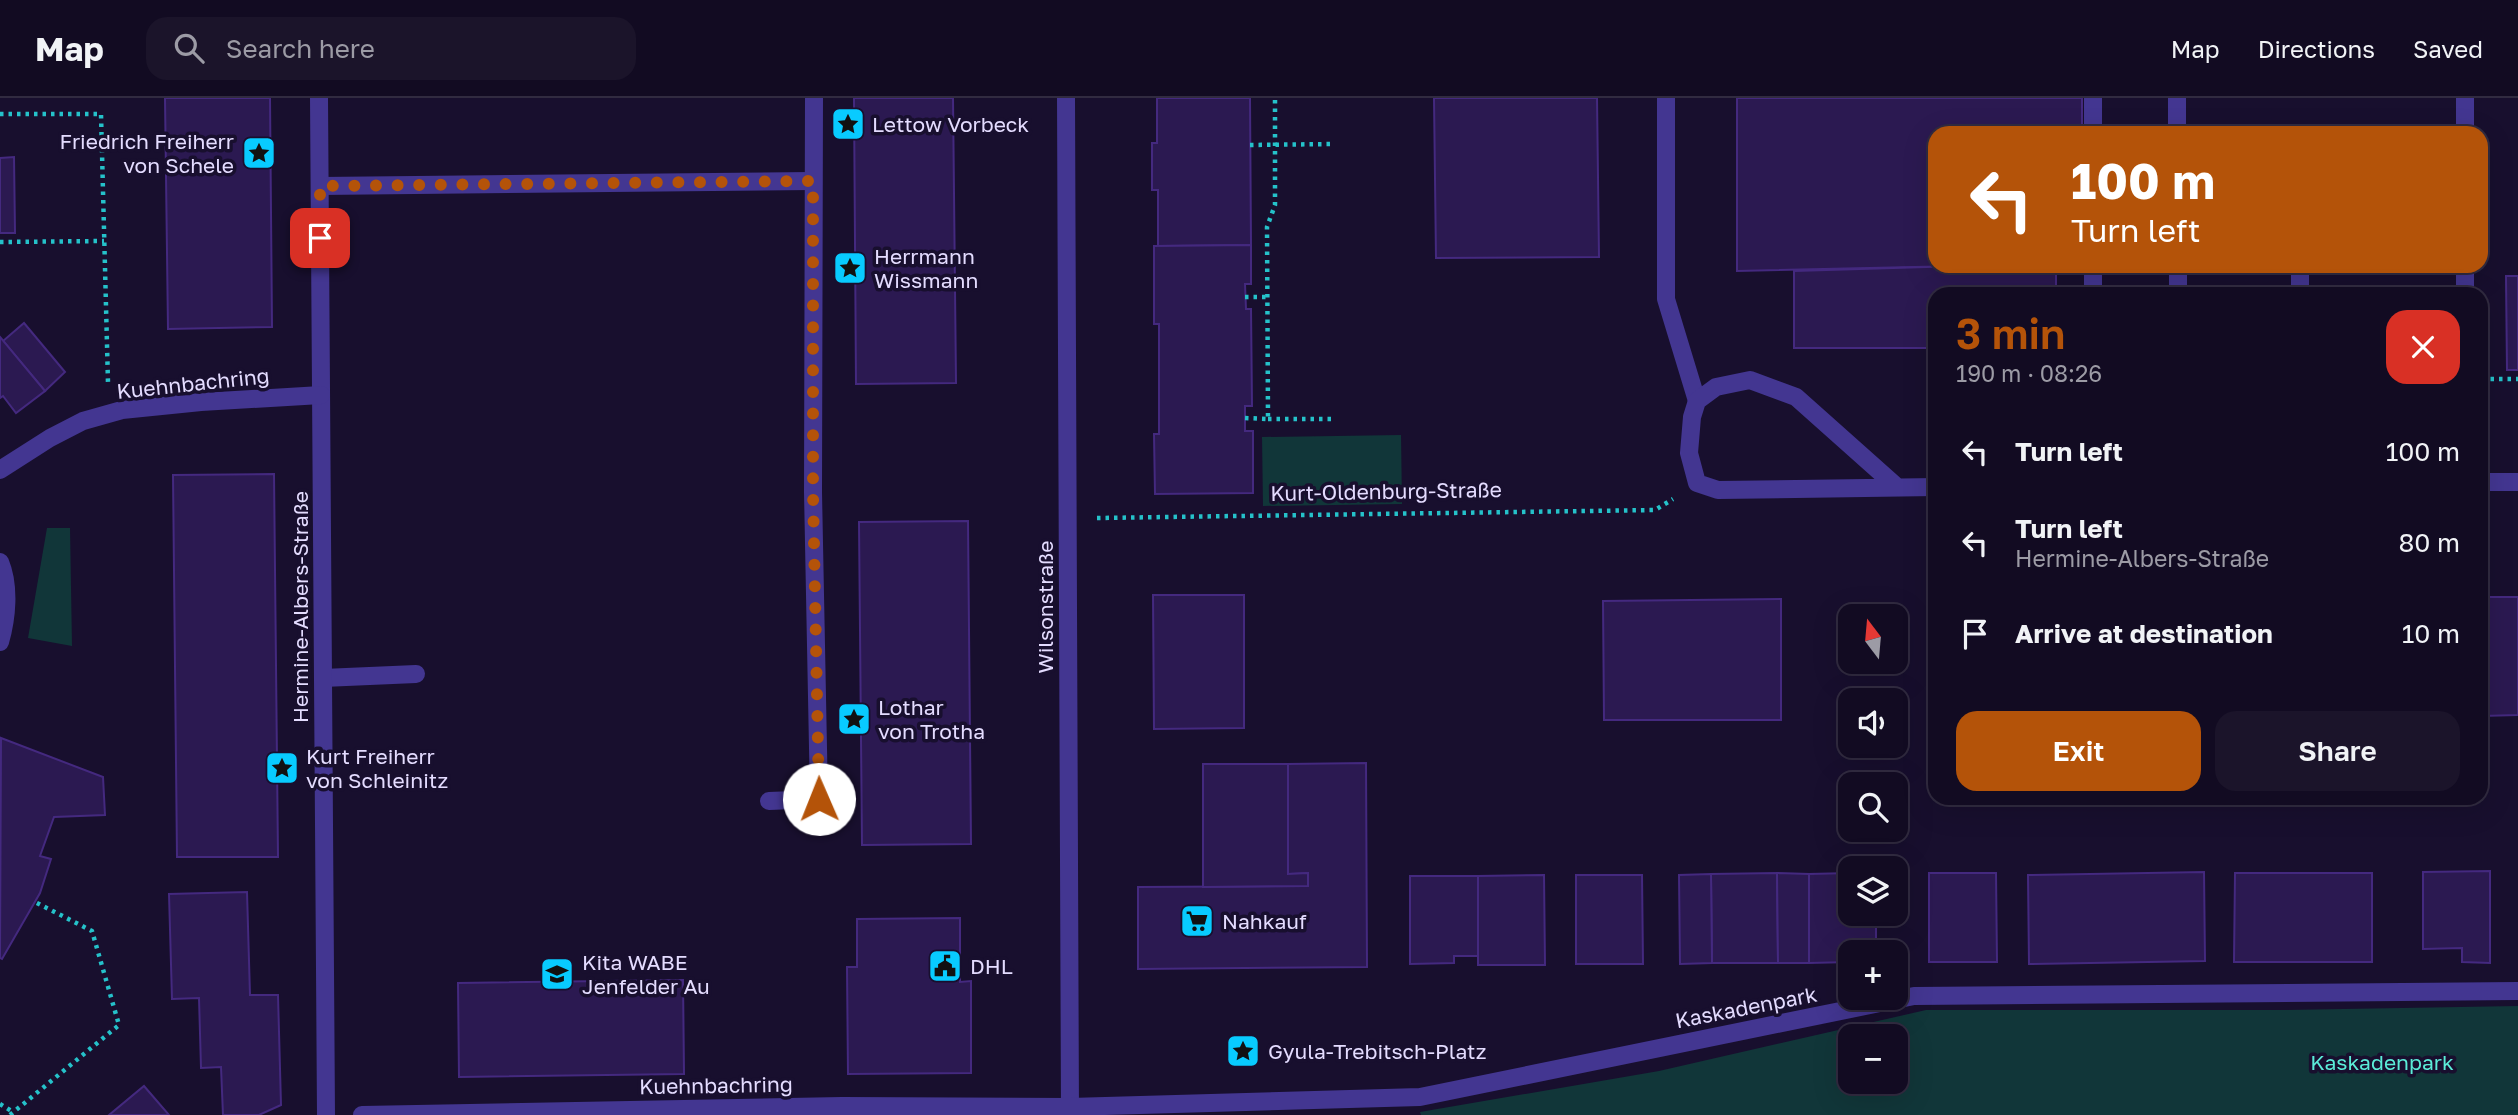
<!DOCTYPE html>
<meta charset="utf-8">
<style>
body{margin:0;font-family:"Golos Text",sans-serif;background:#1b142a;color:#f1f3f6;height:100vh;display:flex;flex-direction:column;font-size:26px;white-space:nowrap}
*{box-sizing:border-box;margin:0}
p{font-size:23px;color:#9c9ba5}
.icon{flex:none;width:38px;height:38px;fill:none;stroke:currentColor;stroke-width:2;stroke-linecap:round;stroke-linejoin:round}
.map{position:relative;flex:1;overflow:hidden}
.sheet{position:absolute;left:1928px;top:189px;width:560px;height:518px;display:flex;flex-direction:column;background:#120b22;border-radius:21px;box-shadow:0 7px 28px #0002,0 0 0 2px #312b40}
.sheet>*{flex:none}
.hud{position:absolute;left:1928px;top:28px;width:560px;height:147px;border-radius:21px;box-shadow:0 7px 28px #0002,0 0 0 2px #312b40;background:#b45309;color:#fff;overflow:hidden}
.needle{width:46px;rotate:344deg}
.controls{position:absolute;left:1838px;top:506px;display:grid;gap:14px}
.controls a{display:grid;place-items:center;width:70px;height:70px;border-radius:14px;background:#120b22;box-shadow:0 7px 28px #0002,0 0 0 2px #312b40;font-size:35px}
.pin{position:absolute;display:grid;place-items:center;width:60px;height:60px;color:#fff;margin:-30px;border-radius:14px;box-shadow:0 4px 10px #0006}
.me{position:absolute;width:77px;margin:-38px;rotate:359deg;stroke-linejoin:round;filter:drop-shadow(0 0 5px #0008)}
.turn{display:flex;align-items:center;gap:24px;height:147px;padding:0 28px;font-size:32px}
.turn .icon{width:91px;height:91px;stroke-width:2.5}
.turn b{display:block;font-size:49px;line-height:60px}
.round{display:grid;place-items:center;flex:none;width:74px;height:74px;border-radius:21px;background:#1b142a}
.head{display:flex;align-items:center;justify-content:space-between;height:119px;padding:0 28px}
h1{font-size:42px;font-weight:600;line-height:52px;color:#b45309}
.primary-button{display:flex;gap:14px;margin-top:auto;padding:14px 28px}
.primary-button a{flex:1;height:80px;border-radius:21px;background:#b45309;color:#fff;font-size:28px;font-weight:600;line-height:80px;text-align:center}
.primary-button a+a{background:#1b142a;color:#f1f3f6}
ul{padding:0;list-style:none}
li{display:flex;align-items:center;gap:21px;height:91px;padding:0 28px}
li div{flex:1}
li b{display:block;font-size:26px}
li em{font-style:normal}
header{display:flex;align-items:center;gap:42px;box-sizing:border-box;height:98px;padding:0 35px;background:#120b22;border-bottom:2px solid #312b40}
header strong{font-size:33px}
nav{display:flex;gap:38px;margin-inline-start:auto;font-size:24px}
.search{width:490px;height:63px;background:#1b142a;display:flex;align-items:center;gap:18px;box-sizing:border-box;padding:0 24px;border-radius:21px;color:#9c9ba5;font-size:26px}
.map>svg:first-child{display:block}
</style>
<header>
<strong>Map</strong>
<div class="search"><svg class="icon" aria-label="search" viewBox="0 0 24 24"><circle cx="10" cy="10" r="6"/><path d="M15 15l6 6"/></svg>Search here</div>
<nav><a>Map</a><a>Directions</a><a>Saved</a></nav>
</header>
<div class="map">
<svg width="2518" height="1017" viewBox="0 0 2518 1017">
<rect width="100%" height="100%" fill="#180f2e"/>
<!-- green -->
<g fill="#113639" fill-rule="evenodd">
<path d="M 1401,337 L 1402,406 L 1263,408 L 1262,339 Z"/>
<path d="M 47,430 L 70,430 L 72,548 L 28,540 Z"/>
<path d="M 2518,908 L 2518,1017 L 1421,1017 L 1420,1014 L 1659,973 L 1926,912 L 2285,912 ZM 1850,938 L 1895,938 L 1895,984 L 1850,984 Z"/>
</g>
<!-- building -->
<g fill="#2b1951" stroke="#44297f" stroke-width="2">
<path d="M 165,0 L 270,0 L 272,229 L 168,231 Z"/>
<path d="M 854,0 L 953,0 L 956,285 L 856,286 Z"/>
<path d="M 1157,0 L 1250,0 L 1251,147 L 1158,148 L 1158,92 L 1152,92 L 1152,45 L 1157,45 Z"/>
<path d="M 1434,0 L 1597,0 L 1599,159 L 1436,160 Z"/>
<path d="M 1737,0 L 2082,0 L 2082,35 L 1936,35 L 1936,168 L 1960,168 L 1737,173 Z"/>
<path d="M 14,59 L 15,135 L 0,135 L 0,60 Z"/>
<path d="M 1251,147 L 1251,186 L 1245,186 L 1246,211 L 1251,211 L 1252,308 L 1245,308 L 1245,333 L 1253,333 L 1253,395 L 1155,396 L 1154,336 L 1159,336 L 1159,226 L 1154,226 L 1154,148 Z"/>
<path d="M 1960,168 L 2056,168 L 2056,196 L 1936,196 L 1936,250 L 1794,250 L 1794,173 Z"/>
<path d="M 2506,178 L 2518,178 L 2518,272 L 2507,272 Z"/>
<path d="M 24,225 L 65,274 L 45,293 L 3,243 Z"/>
<path d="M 0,239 L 45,293 L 16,315 L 3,298 L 0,300 Z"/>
<path d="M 274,376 L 278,759 L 177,759 L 173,377 Z"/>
<path d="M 968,423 L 971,746 L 862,747 L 859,424 Z"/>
<path d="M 1153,497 L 1244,497 L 1244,630 L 1154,631 Z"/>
<path d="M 2482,499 L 2518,499 L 2518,617 L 2482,618 Z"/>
<path d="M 1781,501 L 1781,622 L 1604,622 L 1603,503 Z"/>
<path d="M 1,640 L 103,679 L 105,717 L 54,719 L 40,758 L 51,761 L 40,795 L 2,861 L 0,860 Z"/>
<path d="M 1366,665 L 1367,869 L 1138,871 L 1138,789 L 1308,788 L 1308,775 L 1288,776 L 1288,666 Z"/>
<path d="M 1203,666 L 1288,666 L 1288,776 L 1308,775 L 1308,788 L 1203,789 Z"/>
<path d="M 2490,773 L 2490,865 L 2462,864 L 2462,850 L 2423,851 L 2423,774 Z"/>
<path d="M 2204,774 L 2205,863 L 2029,866 L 2028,777 Z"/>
<path d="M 1777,775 L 1778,865 L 1712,865 L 1711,776 Z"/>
<path d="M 1777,775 L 1809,776 L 1809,865 L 1778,865 Z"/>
<path d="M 1850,775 L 1850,816 L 1876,816 L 1876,854 L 1850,854 L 1850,864 L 1809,865 L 1809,776 Z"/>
<path d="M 1929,775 L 1996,775 L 1997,864 L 1929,864 Z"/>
<path d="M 2235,775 L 2372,775 L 2372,864 L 2234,864 Z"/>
<path d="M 1711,776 L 1712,865 L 1680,866 L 1679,777 Z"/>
<path d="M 1544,777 L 1545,867 L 1478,867 L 1478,778 Z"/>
<path d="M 1576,777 L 1642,777 L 1643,866 L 1576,866 Z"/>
<path d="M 1410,778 L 1478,778 L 1478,858 L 1454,858 L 1454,865 L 1410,866 Z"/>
<path d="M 247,794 L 250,897 L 278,897 L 281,1007 L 259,1017 L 223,1017 L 221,969 L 201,970 L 199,900 L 172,901 L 169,796 Z"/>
<path d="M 960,820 L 960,884 L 971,883 L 971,975 L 848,976 L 847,869 L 857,869 L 857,821 Z"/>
<path d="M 683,882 L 684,976 L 459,979 L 458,885 Z"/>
<path d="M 144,988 L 169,1017 L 109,1017 Z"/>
</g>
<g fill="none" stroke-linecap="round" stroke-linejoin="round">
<!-- path -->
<g stroke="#25c2ca" stroke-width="4.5" stroke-dasharray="3.5 5" stroke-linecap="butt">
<path d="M 0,16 L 101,16 L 108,285"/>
<path d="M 1250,47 L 1332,46"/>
<path d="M 0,144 L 104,143"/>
<path d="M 1245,199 L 1267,199"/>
<path d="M 2482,281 L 2518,281"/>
<path d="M 1245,320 L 1268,321 L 1267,129 L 1275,107 L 1275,0"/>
<path d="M 1268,321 L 1334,321"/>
<path d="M 1097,420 L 1655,412 L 1673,401"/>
<path d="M 0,1006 L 13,1014"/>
<path d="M 10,1017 L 119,927 L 92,833 L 35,804"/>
</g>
<!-- lane -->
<g stroke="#433691" stroke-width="18">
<path d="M 1666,0 L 1666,201 L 1697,303"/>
<path d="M 2177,0 L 2177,35"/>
<path d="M 2465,0 L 2465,35"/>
<path d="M 2093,35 L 2093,0"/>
<path d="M 320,88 L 813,83"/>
<path d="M 2178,168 L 2178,196"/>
<path d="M 2300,168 L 2300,196"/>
<path d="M 2465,168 L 2465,196"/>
<path d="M 2093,196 L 2093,168"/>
<path d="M 323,580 L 416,576"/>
<path d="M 769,703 L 819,701 L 813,394 L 814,0"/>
</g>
<!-- street -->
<g stroke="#433691" stroke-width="18">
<path d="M 319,0 L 326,1017"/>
<path d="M 1066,0 L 1070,1017"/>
<path d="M 0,372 L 50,340 L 83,323 L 122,312 L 201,304 L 321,297"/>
<path d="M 2482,384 L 2518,384"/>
<path d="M 1897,389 L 1796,299 L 1750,282 L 1716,289 L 1697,303 L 1692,319 L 1689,355 L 1697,385 L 1718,392 L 1936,389"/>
<path d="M 0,464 C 10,488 7,520 0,544"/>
<path d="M 362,1017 L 842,1008 L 1070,1009 L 1420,999 L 1914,898 L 2518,893"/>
</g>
</g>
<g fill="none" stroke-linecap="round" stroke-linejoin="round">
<!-- route -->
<path stroke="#b45309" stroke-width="12" stroke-dasharray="0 21.6" d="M 320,140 L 320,88 L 813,83 L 813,394 L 819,701"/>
</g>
<!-- icons -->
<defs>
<symbol id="sight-square" viewBox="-11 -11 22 22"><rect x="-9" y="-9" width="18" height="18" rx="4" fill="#08cbff" stroke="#180f2e"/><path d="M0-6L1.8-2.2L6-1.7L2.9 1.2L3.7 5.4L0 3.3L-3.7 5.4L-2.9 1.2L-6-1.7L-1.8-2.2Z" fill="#111"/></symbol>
<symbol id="supermarket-square" viewBox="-11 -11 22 22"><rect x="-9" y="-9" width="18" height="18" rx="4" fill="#08cbff" stroke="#180f2e"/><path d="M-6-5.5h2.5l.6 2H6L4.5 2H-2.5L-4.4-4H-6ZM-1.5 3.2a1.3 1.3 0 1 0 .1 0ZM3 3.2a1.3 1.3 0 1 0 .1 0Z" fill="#111"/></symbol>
<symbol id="civic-square" viewBox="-11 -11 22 22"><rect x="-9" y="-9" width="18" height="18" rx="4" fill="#08cbff" stroke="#180f2e"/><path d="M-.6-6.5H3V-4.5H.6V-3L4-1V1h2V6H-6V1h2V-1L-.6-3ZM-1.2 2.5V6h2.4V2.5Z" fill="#111"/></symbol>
<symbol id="school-square" viewBox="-11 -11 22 22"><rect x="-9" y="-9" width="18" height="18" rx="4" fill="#08cbff" stroke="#180f2e"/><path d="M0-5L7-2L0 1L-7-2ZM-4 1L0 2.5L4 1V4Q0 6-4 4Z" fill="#111"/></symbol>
</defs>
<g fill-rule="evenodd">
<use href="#sight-square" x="829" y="7" width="38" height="38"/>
<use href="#sight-square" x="240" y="36" width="38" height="38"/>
<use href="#sight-square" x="831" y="151" width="38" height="38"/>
<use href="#sight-square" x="835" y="602" width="38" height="38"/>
<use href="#sight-square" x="263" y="651" width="38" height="38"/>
<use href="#supermarket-square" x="1178" y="804" width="38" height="38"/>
<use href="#civic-square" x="926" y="849" width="38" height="38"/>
<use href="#school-square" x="538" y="857" width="38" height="38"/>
<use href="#sight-square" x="1224" y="934" width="38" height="38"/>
</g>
<g text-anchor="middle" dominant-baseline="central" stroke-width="7" stroke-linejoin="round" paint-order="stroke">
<!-- poi labels -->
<g font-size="21" fill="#e4dcff" stroke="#180f2e" text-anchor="start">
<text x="872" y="26">Lettow Vorbeck</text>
<text x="234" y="43" text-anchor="end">Friedrich Freiherr<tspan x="234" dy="24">von Schele</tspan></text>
<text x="874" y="158">Herrmann<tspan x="874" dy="24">Wissmann</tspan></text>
<text x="878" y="609">Lothar<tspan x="878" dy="24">von Trotha</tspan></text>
<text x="306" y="658">Kurt Freiherr<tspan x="306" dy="24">von Schleinitz</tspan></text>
<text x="1222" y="823">Nahkauf</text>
<text x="582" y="864">Kita WABE<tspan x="582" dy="24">Jenfelder Au</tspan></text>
<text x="970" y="868">DHL</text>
<text x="1268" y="953">Gyula-Trebitsch-Platz</text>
</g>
<!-- street labels -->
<g font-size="21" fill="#e4dcff" stroke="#180f2e">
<text transform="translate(193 285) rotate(-6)">Kuehnbachring</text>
<text transform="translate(1386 393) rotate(-1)">Kurt-Oldenburg-Straße</text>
<text transform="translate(300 509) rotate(-90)">Hermine-Albers-Straße</text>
<text transform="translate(1045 509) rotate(-90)">Wilsonstraße</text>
<text transform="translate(1746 909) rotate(-11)">Kaskadenpark</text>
<text transform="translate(716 987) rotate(-1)">Kuehnbachring</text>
</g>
<!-- park labels -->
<g font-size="21" fill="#5becd8" stroke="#180f2e">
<text x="2382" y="964">Kaskadenpark</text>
</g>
</g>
</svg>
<div class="controls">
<a><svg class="needle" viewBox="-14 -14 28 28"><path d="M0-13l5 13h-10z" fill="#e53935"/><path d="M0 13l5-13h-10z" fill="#9c9ba5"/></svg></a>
<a><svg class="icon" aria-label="sound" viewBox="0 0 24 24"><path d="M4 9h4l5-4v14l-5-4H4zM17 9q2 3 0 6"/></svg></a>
<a><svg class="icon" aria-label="search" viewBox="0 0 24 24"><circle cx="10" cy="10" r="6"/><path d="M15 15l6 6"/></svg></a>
<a><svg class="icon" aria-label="layers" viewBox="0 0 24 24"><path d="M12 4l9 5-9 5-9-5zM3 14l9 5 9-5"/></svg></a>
<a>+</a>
<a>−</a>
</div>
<div class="pin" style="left:320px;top:140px;background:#d93025"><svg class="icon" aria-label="arrive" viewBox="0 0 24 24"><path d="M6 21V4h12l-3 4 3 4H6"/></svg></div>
<svg class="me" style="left:819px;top:701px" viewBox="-20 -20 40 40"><circle r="19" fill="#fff"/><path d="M0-13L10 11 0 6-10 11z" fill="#b45309"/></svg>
<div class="hud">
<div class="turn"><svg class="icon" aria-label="left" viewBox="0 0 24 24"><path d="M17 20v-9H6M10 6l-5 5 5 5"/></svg><div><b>100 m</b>Turn left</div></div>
</div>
<section class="sheet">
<div class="head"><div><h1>3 min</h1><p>190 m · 08:26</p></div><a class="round" style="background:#d93025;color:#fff"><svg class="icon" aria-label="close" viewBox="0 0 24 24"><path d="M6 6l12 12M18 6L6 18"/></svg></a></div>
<ul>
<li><svg class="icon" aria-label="left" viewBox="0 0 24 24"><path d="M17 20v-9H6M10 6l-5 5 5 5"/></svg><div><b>Turn left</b></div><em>100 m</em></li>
<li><svg class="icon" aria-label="left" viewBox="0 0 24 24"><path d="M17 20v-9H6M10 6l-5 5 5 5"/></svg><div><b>Turn left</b><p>Hermine-Albers-Straße</p></div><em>80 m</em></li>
<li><svg class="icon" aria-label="arrive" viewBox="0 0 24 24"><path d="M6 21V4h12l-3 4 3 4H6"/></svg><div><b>Arrive at destination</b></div><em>10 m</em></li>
</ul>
<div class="primary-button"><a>Exit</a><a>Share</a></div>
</section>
</div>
